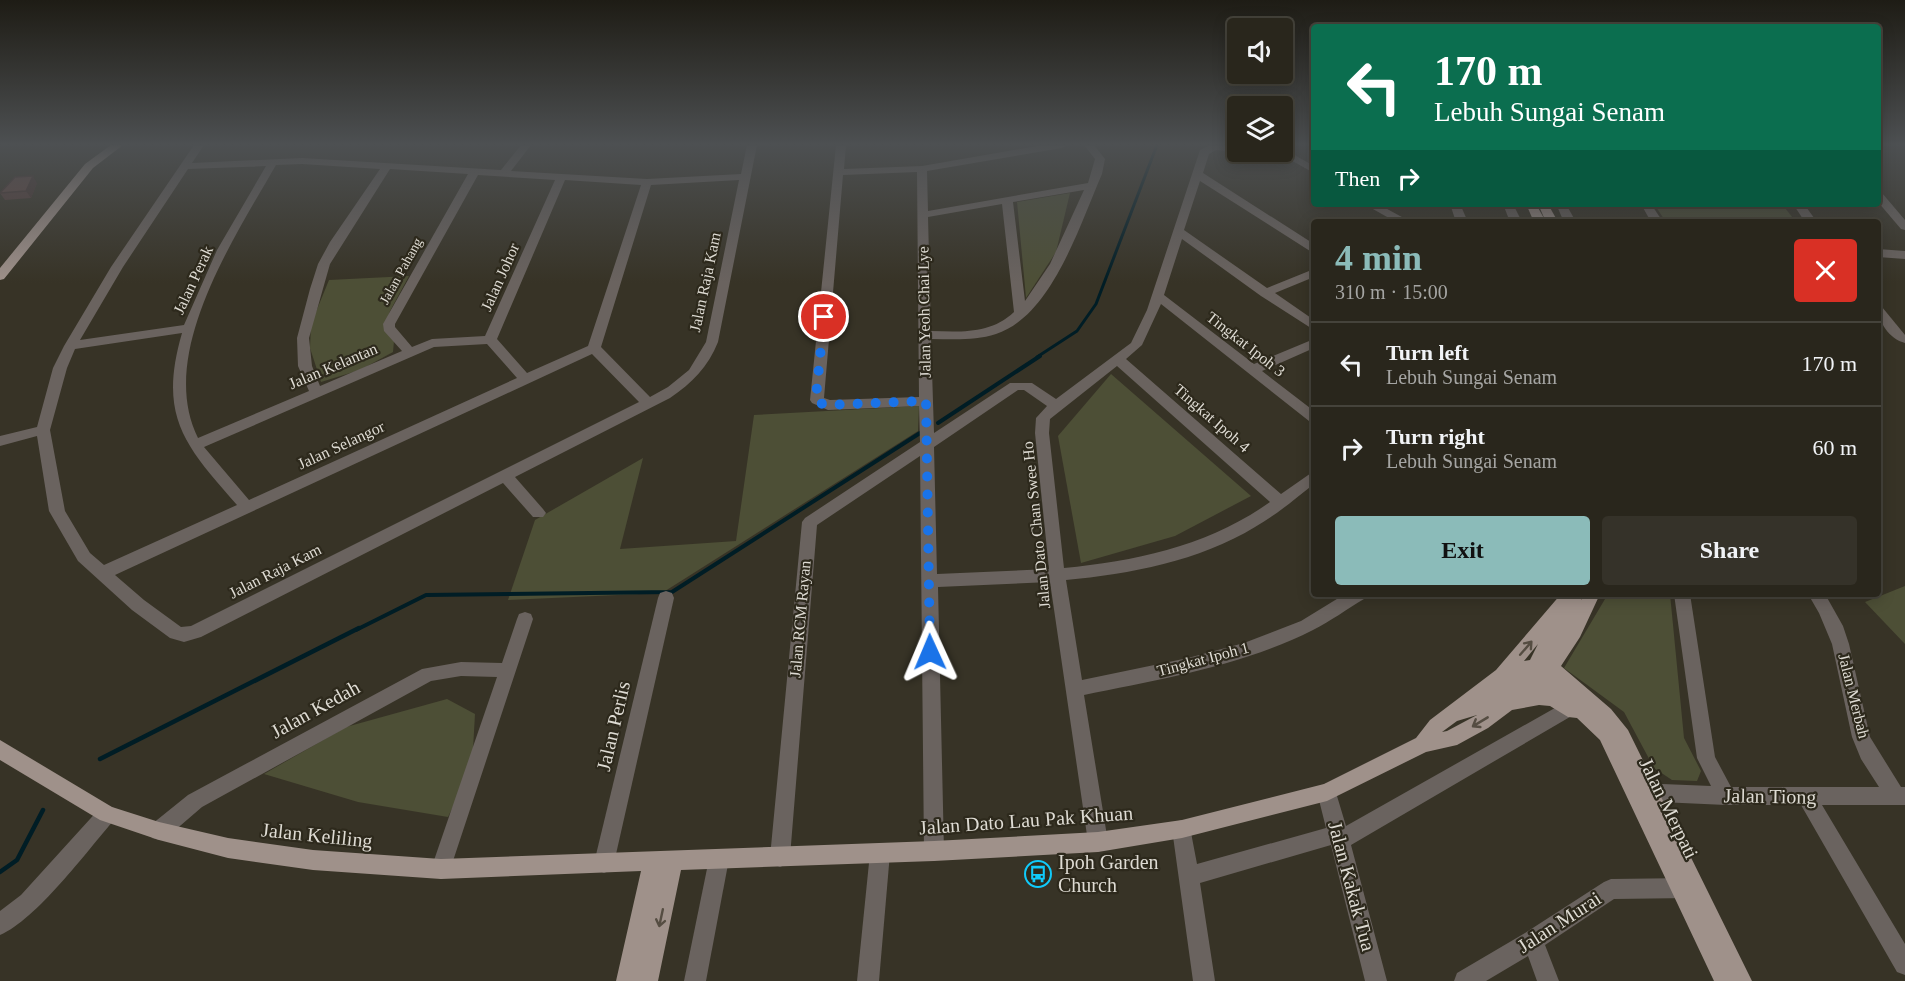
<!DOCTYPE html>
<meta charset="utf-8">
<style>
body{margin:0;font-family:Georgia,serif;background:#353229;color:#f1f3f6;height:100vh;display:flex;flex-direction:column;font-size:22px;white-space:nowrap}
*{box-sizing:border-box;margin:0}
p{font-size:20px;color:#a5a5a3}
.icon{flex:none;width:33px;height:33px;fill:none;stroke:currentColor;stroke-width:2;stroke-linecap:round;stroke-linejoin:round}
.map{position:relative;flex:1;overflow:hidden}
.sheet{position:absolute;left:1311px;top:219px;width:570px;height:378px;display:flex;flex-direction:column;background:#29261c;border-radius:6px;box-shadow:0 3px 15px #0003,0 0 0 2px #45433b}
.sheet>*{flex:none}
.guide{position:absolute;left:1311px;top:24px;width:570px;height:183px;border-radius:6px;box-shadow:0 3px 15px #0003,0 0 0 2px #45433b;background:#0b6e4f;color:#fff;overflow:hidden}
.buttons{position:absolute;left:1227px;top:18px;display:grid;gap:12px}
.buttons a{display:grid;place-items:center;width:66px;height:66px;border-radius:6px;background:#29261c;box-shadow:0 3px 15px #0003,0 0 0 2px #45433b;font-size:30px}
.pin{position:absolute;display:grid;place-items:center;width:51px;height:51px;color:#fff;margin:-26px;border:3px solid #fff;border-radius:50%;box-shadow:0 2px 6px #0007}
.me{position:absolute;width:66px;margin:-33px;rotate:359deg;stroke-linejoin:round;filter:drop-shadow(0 0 4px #0008)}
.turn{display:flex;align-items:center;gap:21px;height:126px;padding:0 24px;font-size:27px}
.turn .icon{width:78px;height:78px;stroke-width:2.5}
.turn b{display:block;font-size:42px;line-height:51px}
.then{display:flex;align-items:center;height:57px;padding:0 24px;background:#0003;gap:12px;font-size:22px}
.round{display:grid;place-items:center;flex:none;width:63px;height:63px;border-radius:6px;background:#353229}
.overview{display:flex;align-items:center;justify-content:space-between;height:102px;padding:0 24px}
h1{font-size:36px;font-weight:700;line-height:45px;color:#8bbbb9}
.action{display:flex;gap:12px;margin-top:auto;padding:12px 24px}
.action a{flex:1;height:69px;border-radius:6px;background:#8bbbb9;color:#111;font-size:24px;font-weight:700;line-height:69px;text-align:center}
.action a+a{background:#353229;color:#f1f3f6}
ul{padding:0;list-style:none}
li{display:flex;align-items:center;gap:18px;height:84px;padding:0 24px;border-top:2px solid #45433b}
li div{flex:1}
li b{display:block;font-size:22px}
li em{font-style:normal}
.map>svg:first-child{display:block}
</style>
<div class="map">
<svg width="1905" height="981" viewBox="0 0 1905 981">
<rect width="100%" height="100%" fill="#373326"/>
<!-- green -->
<g fill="#4d4f36">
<path d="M 1070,193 L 1056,252 L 1026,298 L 1017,202 Z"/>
<path d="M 1654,204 L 1782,204 L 1796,222 L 1666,222 Z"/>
<path d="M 409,276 L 390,311 L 384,329 L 394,341 L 393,352 L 360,370 L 321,382 L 310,348 L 311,324 L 329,280 Z"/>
<path d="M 1111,374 L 1251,496 L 1175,536 L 1081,563 L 1058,436 Z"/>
<path d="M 919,406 L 918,431 L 662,593 L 508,600 L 535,520 L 643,458 L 620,549 L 736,541 L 754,415 Z"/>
<path d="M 1905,586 L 1905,644 L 1865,602 Z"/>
<path d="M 1608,594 L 1670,594 L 1684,738 L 1701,771 L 1697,781 L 1672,780 L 1654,768 L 1624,712 L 1564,668 Z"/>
<path d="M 447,699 L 475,714 L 472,767 L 448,817 L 358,802 L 264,774 L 346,727 Z"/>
</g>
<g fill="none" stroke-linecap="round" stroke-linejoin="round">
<!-- stream-far2 -->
<path stroke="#001d25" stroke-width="3" d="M 1037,357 L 1077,331 L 1096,304 L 1157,145"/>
<!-- stream-far1 -->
<g stroke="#001d25" stroke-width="4">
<path d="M 938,423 L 1040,356"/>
<path d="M 356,630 L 426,595 L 672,592 L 920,433"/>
</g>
<!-- stream -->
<g stroke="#001d25" stroke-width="4.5">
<path d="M 100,759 L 359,628"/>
<path d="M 0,872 L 17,860 L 43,810"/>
</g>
<!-- minor -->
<g fill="#6a635f" fill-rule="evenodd">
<path d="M 194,145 L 204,145 L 192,163 L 302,158 L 501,170 L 521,145 L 531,145 L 511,171 L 647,179 L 741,174 L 747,145 L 757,145 L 718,342 C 708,367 692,383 670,398 L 515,477 L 543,509 L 546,513 L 543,517 L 533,517 L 503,483 L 201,637 L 184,642 L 170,638 L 132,610 L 78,561 L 49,511 L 37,436 L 0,446 L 0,436 L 37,427 L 53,368 L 64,346 L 111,267 ZM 302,164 L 380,169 L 330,242 L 318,264 L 310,289 L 297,338 L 298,366 L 309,391 L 198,438 C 156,354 235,237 276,165 ZM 266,166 L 217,250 L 184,325 L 80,340 L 123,267 L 188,169 ZM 390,169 L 468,174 L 383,324 L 384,331 L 402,351 L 320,386 L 312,366 L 309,338 L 330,264 ZM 478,175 L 555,180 L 485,336 L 432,339 L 412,347 L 395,327 L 395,324 ZM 565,180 L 641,185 L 588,346 L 527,373 L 497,339 ZM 739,180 L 706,342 L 689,370 L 668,387 L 650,397 L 601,347 L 651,185 ZM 182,333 C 158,416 184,445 237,505 L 104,565 L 90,553 L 65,511 L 50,430 L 67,368 L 75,349 ZM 487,344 L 517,378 L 249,500 L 204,447 L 434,347 ZM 592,354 L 639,402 L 191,626 L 181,627 L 144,600 L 115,575 Z"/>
<path d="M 836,145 L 846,145 L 844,169 L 922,166 L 1043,145 L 1067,145 L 1062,148 L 927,171 L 928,211 L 1088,183 L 1095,159 L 1084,145 L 1094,145 L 1105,159 L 1102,174 C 1080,224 1052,316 996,334 C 975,341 953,339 931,339 L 934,433 L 1010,383 L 1032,383 L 1056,399 L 1131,343 L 1147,310 L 1200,150 L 1210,145 L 1238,146 L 1238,152 L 1240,152 L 1238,152 L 1216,150 L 1209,154 L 1203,173 L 1314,244 L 1314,252 L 1310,251 L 1200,181 L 1184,230 L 1267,288 L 1314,269 L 1314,277 L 1275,293 L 1314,320 L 1314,330 L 1261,296 L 1182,239 L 1164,295 L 1254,364 L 1314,339 L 1314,348 L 1262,371 L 1314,411 L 1314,423 L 1309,421 L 1161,304 L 1142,345 L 1126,359 L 1281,494 L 1314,471 L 1314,484 C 1295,499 1276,515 1255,527 C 1199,561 1130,574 1066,580 L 1082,680 L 1188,658 L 1244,643 L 1301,621 L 1345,594 L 1366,594 L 1364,599 C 1347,609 1331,621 1313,630 C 1242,666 1161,679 1084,695 L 1108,842 L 1105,849 L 1098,852 L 1091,849 L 1088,842 L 1050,582 L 938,587 L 944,851 L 941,858 L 934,861 L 927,858 L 924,851 L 920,456 L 817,525 L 790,857 L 787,864 L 780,867 L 773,864 L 770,857 L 802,522 L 805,518 L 920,442 L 919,406 L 828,410 L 812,403 L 810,400 ZM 917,172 L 919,397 L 830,400 L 824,398 L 843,175 ZM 1084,190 L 1050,264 L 1025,301 L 1013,202 ZM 1002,204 L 1014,312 C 991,334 961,332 931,331 L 928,217 ZM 1117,366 L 1270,502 C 1210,545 1137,561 1064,568 L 1049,433 L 1050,419 ZM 1018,390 L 1024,390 L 1047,406 L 1036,418 L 1035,433 L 1049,569 L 937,574 L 934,447 Z"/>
<path d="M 1282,148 L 1314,166 L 1314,173 L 1278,153 L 1277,152 L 1282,152 Z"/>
<path d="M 1878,192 L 1882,193 L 1905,220 L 1905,230 L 1901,229 L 1878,202 Z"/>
<path d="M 1364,204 L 1378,204 L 1411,222 L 1396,222 Z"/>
<path d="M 1450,204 L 1460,204 L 1468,222 L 1456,222 Z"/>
<path d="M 1503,204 L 1513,204 L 1522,222 L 1510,222 Z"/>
<path d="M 1556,204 L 1566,204 L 1576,222 L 1564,222 Z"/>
<path d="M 1641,204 L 1651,204 L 1663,222 L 1651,222 Z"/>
<path d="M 1793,204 L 1804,204 L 1817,222 L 1805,222 Z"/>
<path d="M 1878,249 L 1905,251 L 1905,259 L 1878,257 Z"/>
<path d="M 1878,306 L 1882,307 L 1905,335 L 1905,343 C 1889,339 1878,322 1878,306 Z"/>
<path d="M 666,591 L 672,593 L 674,598 L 614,863 L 611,870 L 604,873 L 597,870 L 594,863 L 658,598 L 660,593 Z"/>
<path d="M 1674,594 L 1690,594 L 1715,757 L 1731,787 L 1879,787 L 1861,759 L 1852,737 L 1832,644 L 1819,613 L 1808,594 L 1825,594 L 1843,626 L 1849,644 L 1870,737 L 1901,787 L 1905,787 L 1905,805 L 1822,805 L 1905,944 L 1905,975 L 1897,972 L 1801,805 L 1726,805 L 1638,801 L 1631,798 L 1628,792 L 1631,786 L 1638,783 L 1711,786 L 1697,758 Z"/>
<path d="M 525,612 L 531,614 L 533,619 L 448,876 L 441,879 L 434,876 L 431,869 L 497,677 L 461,676 L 431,681 L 202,807 L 166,838 L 159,840 L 152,838 L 149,831 L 152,824 L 188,795 L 422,669 L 461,662 L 502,663 L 517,619 L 519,614 Z"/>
<path d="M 1569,700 L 1575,702 L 1578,708 L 1575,714 L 1351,845 L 1387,981 L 1365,981 L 1331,845 L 1200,883 L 1215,981 L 1193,981 L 1172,829 L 1175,822 L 1182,820 L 1189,822 L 1197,864 L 1326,828 L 1317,792 L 1320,786 L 1327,783 L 1334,786 L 1346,826 Z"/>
<path d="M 107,805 L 114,808 L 117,814 L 114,820 C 87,851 36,920 0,935 L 0,911 L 21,895 L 100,808 Z"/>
<path d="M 880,843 L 887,846 L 890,853 L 879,981 L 857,981 L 870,853 L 873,846 Z"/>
<path d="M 719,849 L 726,852 L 729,859 L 706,981 L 684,981 L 709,859 L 712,852 Z"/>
<path d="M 1690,878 L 1697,881 L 1700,888 L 1697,895 L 1690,898 L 1614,899 L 1545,945 L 1559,981 L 1537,981 L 1528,956 L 1486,981 L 1454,981 L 1457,973 L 1525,933 L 1604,882 L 1611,879 Z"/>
</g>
<!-- major -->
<g fill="#9f918a" fill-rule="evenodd">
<path d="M 111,145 L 123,145 L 93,168 L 4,279 L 0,280 L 0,268 L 85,164 Z"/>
<path d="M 1526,204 L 1536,204 L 1546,222 L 1534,222 Z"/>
<path d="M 1538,204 L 1548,204 L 1558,222 L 1546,222 Z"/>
<path d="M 1561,594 L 1581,594 L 1581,600 L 1584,594 L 1600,594 L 1580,637 L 1561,666 L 1611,709 L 1628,730 L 1752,981 L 1714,981 L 1600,740 L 1577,718 L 1568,717 L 1550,706 L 1539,705 L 1512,710 L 1488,728 L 1457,745 L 1426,752 L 1327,801 L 1182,838 L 1098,852 L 934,861 L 681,870 L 658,981 L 616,981 L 641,871 L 441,879 L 313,870 L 228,858 L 159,840 L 100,820 L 0,760 L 0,740 L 112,807 L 159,822 L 228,838 L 313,850 L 441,859 L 934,841 L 1098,832 L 1182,820 L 1324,784 L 1416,738 L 1430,720 L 1496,670 ZM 1538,644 L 1530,660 L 1524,661 ZM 1477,715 L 1447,731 L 1442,732 L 1457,721 Z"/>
</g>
</g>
<!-- wall -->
<path fill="#563d3a" d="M 37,183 L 31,198 L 5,200 L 0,193 Z"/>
<!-- shaded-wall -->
<path fill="#46322f" d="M 33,176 L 37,183 L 31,198 L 26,191 Z"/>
<!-- building -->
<path fill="#644743" stroke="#46322f" stroke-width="1.5" d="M 33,176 L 26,191 L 0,193 L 15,177 Z"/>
<!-- one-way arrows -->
<defs><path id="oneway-shaft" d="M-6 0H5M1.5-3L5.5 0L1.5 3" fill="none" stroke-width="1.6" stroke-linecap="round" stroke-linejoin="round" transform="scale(1.5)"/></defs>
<g stroke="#554d42">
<use href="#oneway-shaft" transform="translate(1526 648) rotate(-49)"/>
<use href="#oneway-shaft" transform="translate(1480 722) rotate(149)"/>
<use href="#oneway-shaft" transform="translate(661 918) rotate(102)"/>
</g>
<!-- sky -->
<linearGradient id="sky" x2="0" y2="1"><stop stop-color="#1e1c15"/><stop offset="0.51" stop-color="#4d5052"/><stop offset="1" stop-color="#4d5052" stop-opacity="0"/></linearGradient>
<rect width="1905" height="283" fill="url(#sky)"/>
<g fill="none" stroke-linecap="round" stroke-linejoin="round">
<!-- route -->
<path stroke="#1a73e8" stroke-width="10" stroke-dasharray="0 18" d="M 824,317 L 816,397 L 819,403 L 828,405 L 926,401 L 930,652"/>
</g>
<!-- icons -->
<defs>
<symbol id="bus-ring" viewBox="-11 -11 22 22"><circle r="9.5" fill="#2d291c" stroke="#11cafa" stroke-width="1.5"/><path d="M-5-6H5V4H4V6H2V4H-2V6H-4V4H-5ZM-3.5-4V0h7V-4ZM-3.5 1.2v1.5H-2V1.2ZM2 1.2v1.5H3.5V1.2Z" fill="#11cafa"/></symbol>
</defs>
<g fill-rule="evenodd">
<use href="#bus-ring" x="1023" y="859" width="30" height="30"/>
</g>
<g text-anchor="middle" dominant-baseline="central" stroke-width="4.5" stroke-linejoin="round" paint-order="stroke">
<!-- far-street labels -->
<g font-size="14" fill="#dedbd3" stroke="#2d291c">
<text transform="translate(401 271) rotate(-61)">Jalan Pahang</text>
</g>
<!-- street labels -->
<g font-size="16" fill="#dedbd3" stroke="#2d291c">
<text transform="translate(500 277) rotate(-66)">Jalan Johor</text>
<text transform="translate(193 280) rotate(-65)">Jalan Perak</text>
<text transform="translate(705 282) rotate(-78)">Jalan Raja Kam</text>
<text transform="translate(924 312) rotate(-91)">Jalan Yeoh Chai Lye</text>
<text transform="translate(1246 344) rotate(38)">Tingkat Ipoh 3</text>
<text transform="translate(333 366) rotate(-23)">Jalan Kelantan</text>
<text transform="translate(1212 418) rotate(41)">Tingkat Ipoh 4</text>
<text transform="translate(341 445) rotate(-25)">Jalan Selangor</text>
<text transform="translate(1036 525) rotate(-96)">Jalan Dato Chan Swee Ho</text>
<text transform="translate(275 571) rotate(-27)">Jalan Raja Kam</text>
<text transform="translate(800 619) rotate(-85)">Jalan RCM Rayan</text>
<text transform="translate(1203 659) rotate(-15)">Tingkat Ipoh 1</text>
<text transform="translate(1854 696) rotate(76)">Jalan Merbah</text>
</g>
<!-- near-street labels -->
<g font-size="20" fill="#dedbd3" stroke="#2d291c">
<text transform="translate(315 709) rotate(-29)">Jalan Kedah</text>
<text transform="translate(613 726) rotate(-77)">Jalan Perlis</text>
<text transform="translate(1770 796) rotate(1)">Jalan Tiong</text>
<text transform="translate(1669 808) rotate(64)">Jalan Merpati</text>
<text transform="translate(1026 820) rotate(-4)">Jalan Dato Lau Pak Khuan</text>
<text transform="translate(317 835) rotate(6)">Jalan Keliling</text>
<text transform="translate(1352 886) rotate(75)">Jalan Kakak Tua</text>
<text transform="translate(1559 922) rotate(-33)">Jalan Murai</text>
</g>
<!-- near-poi labels -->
<g font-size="20" fill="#dedbd3" stroke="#2d291c" text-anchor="start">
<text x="1058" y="862">Ipoh Garden<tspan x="1058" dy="23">Church</tspan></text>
</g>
</g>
</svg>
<div class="buttons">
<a><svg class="icon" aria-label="sound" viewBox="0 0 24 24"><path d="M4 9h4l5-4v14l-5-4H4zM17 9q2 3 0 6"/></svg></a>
<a><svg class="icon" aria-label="layers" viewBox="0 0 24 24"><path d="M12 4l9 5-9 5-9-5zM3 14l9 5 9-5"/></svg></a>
</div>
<div class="pin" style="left:824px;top:317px;background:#d93025"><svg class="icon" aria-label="arrive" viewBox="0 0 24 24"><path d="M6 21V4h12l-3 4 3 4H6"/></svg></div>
<svg class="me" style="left:930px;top:652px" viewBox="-20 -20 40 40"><path d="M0-17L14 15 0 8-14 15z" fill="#1a73e8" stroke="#fff" stroke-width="4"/></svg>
<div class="guide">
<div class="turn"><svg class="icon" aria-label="left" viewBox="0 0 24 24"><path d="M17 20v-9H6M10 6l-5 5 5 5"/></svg><div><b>170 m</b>Lebuh Sungai Senam</div></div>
<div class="then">Then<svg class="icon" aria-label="right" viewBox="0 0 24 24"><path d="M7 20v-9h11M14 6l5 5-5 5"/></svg></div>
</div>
<section class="sheet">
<div class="overview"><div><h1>4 min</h1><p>310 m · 15:00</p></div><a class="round" style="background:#d93025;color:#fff"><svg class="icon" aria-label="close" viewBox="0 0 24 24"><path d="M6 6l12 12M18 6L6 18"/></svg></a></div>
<ul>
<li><svg class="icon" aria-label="left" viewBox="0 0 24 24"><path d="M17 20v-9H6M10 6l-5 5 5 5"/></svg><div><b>Turn left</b><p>Lebuh Sungai Senam</p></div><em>170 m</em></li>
<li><svg class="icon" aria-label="right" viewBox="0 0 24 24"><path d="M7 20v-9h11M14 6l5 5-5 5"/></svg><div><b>Turn right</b><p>Lebuh Sungai Senam</p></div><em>60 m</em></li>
</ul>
<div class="action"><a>Exit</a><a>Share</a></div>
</section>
</div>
